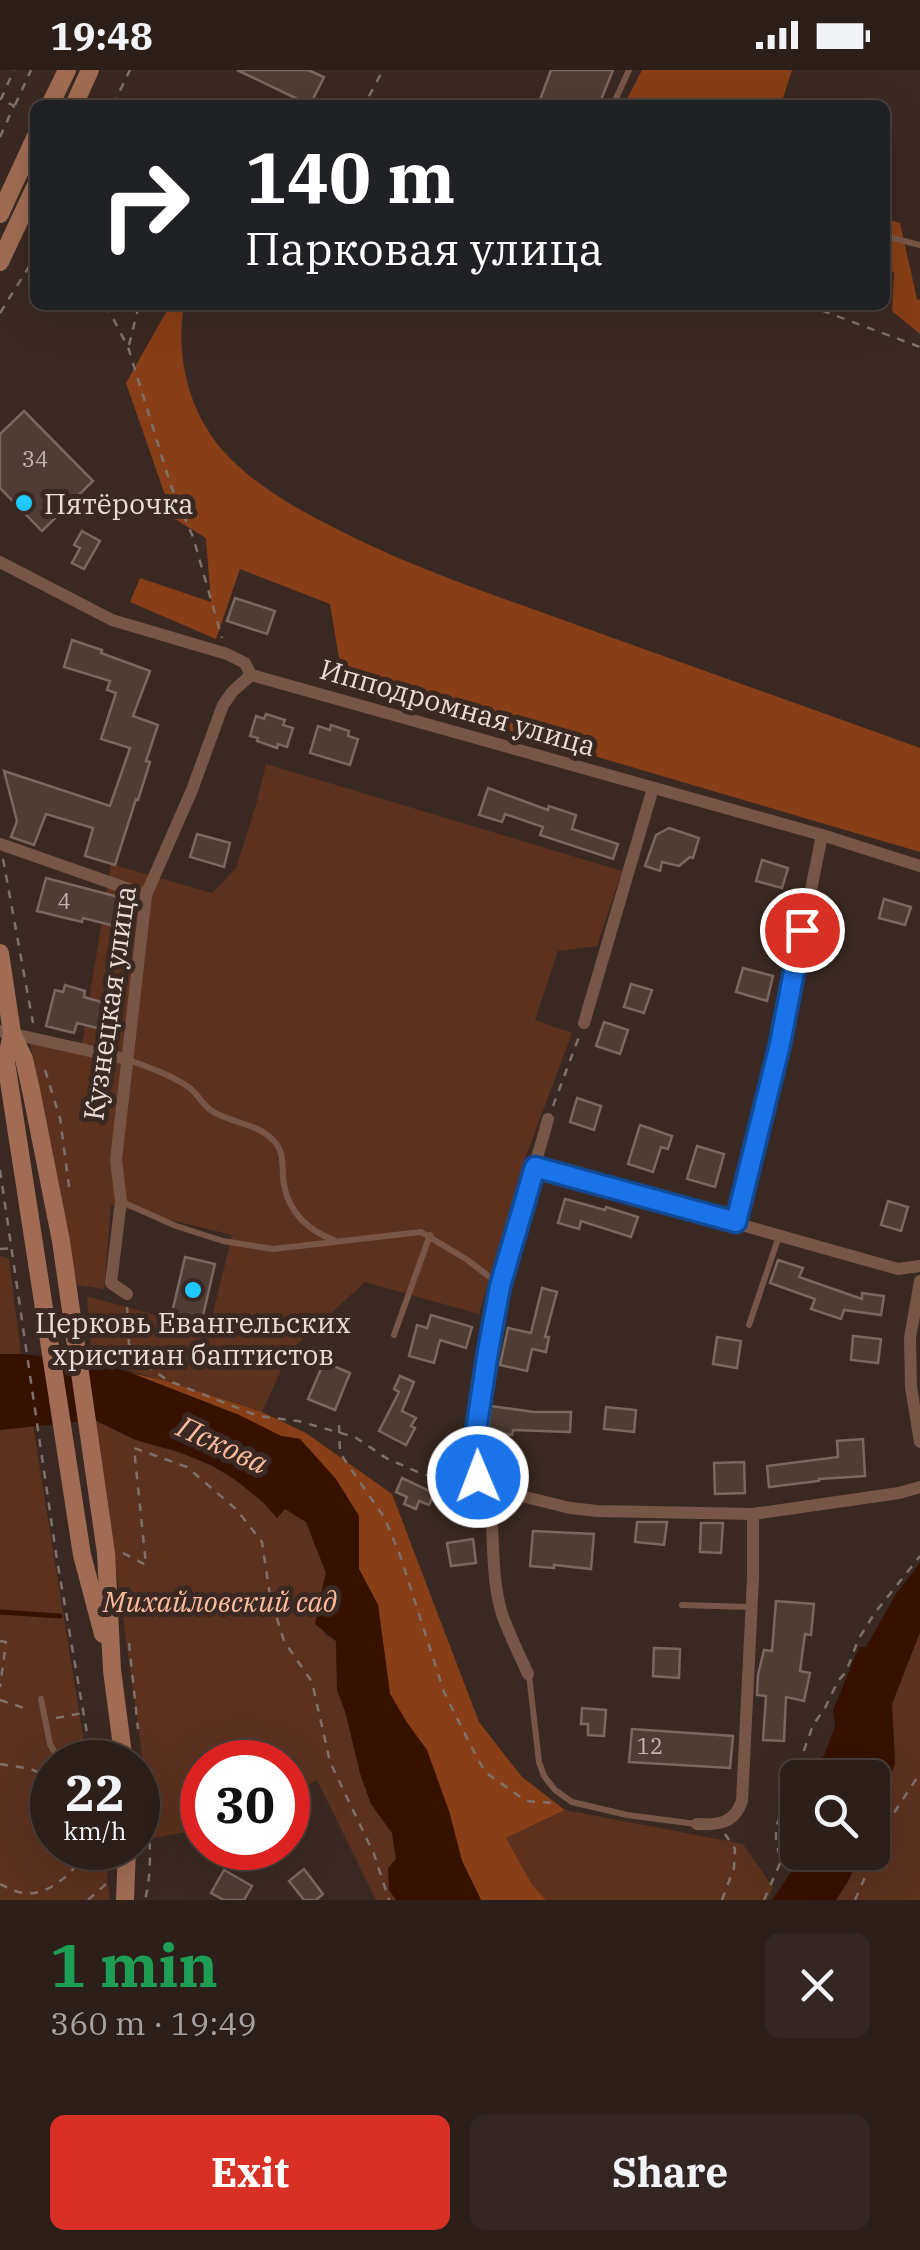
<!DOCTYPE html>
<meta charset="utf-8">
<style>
body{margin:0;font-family:"IBM Plex Serif",serif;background:#342723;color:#f1f3f6;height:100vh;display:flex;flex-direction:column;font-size:38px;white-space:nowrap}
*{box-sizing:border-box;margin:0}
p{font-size:32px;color:#a6a2a2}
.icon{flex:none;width:55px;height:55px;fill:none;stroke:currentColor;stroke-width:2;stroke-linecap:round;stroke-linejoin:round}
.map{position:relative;height:1830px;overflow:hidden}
.side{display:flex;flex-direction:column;background:#2c1f1a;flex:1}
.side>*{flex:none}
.hud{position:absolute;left:30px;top:30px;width:860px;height:210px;border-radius:15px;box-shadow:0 10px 40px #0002,0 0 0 2px #483d39;background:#202124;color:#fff;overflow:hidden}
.buttons{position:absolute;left:780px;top:1690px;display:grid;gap:20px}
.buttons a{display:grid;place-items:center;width:110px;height:110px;border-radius:15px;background:#2c1f1a;box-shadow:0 10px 40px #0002,0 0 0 2px #483d39;font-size:50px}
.speed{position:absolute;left:30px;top:1670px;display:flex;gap:20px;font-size:50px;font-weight:700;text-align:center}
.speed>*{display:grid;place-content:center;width:130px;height:130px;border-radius:50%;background:#2c1f1a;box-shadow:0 10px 40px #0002,0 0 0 2px #483d39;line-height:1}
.speed small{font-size:25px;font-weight:400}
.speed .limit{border:15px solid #d22;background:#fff;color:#111}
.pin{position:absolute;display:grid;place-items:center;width:85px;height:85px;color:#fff;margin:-42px;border:5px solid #fff;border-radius:50%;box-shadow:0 2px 10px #0007}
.me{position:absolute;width:110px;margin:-55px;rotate:359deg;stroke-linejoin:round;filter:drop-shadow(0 0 8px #0008)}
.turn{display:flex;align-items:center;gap:35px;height:210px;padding:0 50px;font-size:45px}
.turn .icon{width:130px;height:130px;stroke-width:2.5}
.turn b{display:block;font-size:70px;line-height:85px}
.round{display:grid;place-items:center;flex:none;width:105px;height:105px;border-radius:15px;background:#342723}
.headline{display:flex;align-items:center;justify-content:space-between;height:170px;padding:0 50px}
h1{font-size:60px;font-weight:800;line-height:75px;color:#1e9e55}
.action{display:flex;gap:20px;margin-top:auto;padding:20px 50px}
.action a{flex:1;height:115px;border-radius:15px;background:#d93025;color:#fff;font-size:40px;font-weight:800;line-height:115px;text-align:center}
.action a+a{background:#342723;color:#f1f3f6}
.status{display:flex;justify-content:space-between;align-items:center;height:70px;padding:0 50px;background:#2c1f1a;direction:ltr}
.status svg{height:28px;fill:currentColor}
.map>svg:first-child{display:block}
</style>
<div class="status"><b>19:48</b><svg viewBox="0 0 49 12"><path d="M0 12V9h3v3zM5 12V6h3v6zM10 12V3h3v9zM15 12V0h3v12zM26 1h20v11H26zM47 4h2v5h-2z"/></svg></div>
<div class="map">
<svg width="920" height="1830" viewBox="0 0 920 1830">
<rect width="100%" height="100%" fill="#3a2922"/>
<!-- green -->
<g fill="#5c321e">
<path d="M 266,694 L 622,801 L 597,876 L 558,881 L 535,950 L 572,963 L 526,1086 L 479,1244 L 365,1212 L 290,1281 L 262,1342 L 163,1310 L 101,1293 L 92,1294 L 87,1226 L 209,1260 L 232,1165 L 111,1135 L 104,1219 L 77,1215 L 30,972 L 81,980 L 111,794 L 212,823 L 236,798 L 256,735 Z"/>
<path d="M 0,1186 L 9,1189 L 21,1284 L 0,1284 Z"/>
<path d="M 95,1350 C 109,1357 124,1366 139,1371 C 151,1375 165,1378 177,1382 C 217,1395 249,1416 277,1447 L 284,1438 L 306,1452 L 326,1503 L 319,1531 L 325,1565 L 336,1571 L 337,1620 L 346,1644 L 360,1703 L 371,1734 L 392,1763 L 396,1789 L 389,1820 L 396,1830 L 376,1830 L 317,1710 L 288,1726 L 288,1692 L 202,1692 L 202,1759 L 154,1768 Z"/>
<path d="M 33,1355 L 87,1692 L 52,1692 L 52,1778 L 104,1778 L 110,1830 L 0,1830 L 0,1360 Z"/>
<path d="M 920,1562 L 920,1830 L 836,1830 L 850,1808 L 859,1783 L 872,1782 L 873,1748 L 895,1694 L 892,1634 Z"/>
<path d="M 565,1740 L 743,1774 L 773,1817 L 767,1830 L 546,1830 L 533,1816 L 506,1768 Z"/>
</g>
<!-- forest -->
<g fill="#883e16">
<path d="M 642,0 L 792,0 L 783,28 C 762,33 748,37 727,31 L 726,35 L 624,35 Z"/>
<path d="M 885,149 L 900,153 L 917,229 L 920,230 L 920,264 L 892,241 L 894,202 L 885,198 Z"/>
<path d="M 170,235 L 184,235 C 175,288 189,343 225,383 C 255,415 293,437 331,456 C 409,497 494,525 577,555 C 691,596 806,637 920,678 L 920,782 L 343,612 L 330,534 L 240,499 L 216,569 L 130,532 L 140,508 L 211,532 L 206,468 L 173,448 L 126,313 Z"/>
<path d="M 131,1303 L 163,1310 L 262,1342 L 306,1363 L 392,1424 L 479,1652 L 522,1707 L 565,1740 L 506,1768 L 533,1816 L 546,1830 L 481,1830 L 462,1791 L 449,1741 L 406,1651 L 390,1624 L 378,1535 L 359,1499 L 359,1446 L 322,1394 L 300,1369 L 281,1366 L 239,1345 Z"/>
</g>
<!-- water -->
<g fill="#371100">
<path d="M 0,1284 L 21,1284 L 101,1293 L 131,1303 L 239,1345 L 281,1366 L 300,1369 L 336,1409 L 359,1446 L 359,1499 L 378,1535 L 390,1624 L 406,1651 L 427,1680 L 449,1741 L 462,1791 L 481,1830 L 396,1830 L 389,1820 L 388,1798 L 396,1789 L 392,1763 L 371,1734 L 360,1703 L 346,1644 L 337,1620 L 336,1571 L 315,1554 L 326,1503 L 306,1452 L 285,1439 L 277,1448 L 263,1432 L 233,1408 L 211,1395 L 179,1382 L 136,1370 L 95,1350 L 0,1360 Z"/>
<path d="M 920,1493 L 920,1562 L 892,1634 L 895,1694 L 873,1748 L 872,1708 L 811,1707 L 810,1695 L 824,1686 L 835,1656 L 833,1640 L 859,1577 L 866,1577 L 896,1524 Z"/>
<path d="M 801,1783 L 859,1783 L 850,1808 L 836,1830 L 772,1830 L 799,1791 Z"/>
</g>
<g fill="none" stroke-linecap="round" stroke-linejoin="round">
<!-- stream -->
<path stroke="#371100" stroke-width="5" d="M 0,1542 L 60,1546"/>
</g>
<!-- building -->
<g fill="#4f3d35" stroke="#7a675e" stroke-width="2.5">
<path d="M 237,0 L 308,0 L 324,7 L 310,35 Z"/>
<path d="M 551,0 L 613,0 L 599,35 L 538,35 Z"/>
<path d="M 24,341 L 93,411 L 42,461 L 0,418 L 0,364 Z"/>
<path d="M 82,461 L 100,471 L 84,499 L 72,493 L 80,478 L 74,475 Z"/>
<path d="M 235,528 L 275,541 L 267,564 L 227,551 Z"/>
<path d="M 72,570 L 102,580 L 101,583 L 150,601 L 133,646 L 158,655 L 146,691 L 150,692 L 138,730 L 136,729 L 115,795 L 85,786 L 93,758 L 46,744 L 34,775 L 11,767 L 17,751 L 4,701 L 110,736 L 130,678 L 101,669 L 116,623 L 107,620 L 110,611 L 64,597 Z"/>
<path d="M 266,644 L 285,650 L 283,655 L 293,658 L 287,677 L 278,674 L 277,678 L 257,671 L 258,668 L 250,666 L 256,646 L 264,649 Z"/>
<path d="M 331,655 L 349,661 L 348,666 L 358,669 L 350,695 L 310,683 L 318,656 L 330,660 Z"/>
<path d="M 488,718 L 548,740 L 549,736 L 576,745 L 572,759 L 618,774 L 613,789 L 540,765 L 543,757 L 505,744 L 502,752 L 479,745 Z"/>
<path d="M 669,758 L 699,768 L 693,788 L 690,787 L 679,796 L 662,792 L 660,801 L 645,796 L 656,765 Z"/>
<path d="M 197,764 L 230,773 L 224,797 L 190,787 Z"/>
<path d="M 762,790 L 788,798 L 782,818 L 756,811 Z"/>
<path d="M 46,808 L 126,829 L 119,857 L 83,848 L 82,852 L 37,841 Z"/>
<path d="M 884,829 L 911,837 L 905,855 L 879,848 Z"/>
<path d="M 743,898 L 773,906 L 767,931 L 736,922 Z"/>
<path d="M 631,914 L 652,920 L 644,943 L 624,937 Z"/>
<path d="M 65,915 L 85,921 L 84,927 L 116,936 L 109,961 L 77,953 L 74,963 L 46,956 L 55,920 L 63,922 Z"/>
<path d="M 604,952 L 628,960 L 620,984 L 596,976 Z"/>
<path d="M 577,1028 L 601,1036 L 594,1060 L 570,1052 Z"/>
<path d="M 640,1055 L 672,1066 L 668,1079 L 661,1077 L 653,1102 L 628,1094 Z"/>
<path d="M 697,1076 L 724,1084 L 715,1117 L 687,1109 Z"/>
<path d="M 565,1129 L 605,1140 L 606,1137 L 638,1147 L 631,1167 L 581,1151 L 579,1159 L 558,1153 Z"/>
<path d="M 888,1131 L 908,1137 L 901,1161 L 881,1155 Z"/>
<path d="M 185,1187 L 215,1194 L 201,1254 L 171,1247 Z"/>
<path d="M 778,1190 L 803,1198 L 799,1207 L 862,1229 L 862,1223 L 884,1226 L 881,1245 L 844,1240 L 841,1249 L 811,1239 L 815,1229 L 770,1213 Z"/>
<path d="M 542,1218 L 557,1222 L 545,1267 L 549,1267 L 546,1282 L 532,1279 L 527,1301 L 500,1295 L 508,1258 L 531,1263 Z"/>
<path d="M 431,1245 L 472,1257 L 466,1278 L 440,1270 L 434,1293 L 409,1286 L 417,1255 L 427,1258 Z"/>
<path d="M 853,1266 L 881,1269 L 878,1293 L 851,1290 Z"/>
<path d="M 717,1267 L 741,1271 L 737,1298 L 713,1294 Z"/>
<path d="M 324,1292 L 350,1303 L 335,1340 L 308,1329 Z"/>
<path d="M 400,1306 L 414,1312 L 402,1341 L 416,1348 L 411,1356 L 415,1358 L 406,1375 L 379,1361 L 399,1322 L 394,1319 Z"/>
<path d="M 491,1336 L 534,1342 L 571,1342 L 570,1362 L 513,1360 L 512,1365 L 488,1361 Z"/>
<path d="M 606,1337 L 636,1340 L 634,1362 L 604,1359 Z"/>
<path d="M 863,1369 L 865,1406 L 819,1409 L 819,1411 L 769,1417 L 767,1396 L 838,1387 L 837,1371 Z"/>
<path d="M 744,1392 L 745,1423 L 715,1424 L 714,1393 Z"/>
<path d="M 402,1408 L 434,1423 L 429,1435 L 419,1431 L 416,1439 L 404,1434 L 407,1427 L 396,1422 Z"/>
<path d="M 637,1452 L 667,1452 L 664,1475 L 635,1472 Z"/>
<path d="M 701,1453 L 723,1453 L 721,1483 L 700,1482 Z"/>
<path d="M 533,1461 L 594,1464 L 591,1499 L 554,1495 L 554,1498 L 530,1496 Z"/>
<path d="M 473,1469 L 476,1493 L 451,1496 L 447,1473 Z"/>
<path d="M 776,1531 L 814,1534 L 811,1565 L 805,1564 L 800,1601 L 810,1603 L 804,1631 L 786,1627 L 784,1671 L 763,1670 L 766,1626 L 757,1625 L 758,1605 L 764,1580 L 772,1581 Z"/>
<path d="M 654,1578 L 680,1579 L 679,1608 L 653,1606 Z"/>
<path d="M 582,1638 L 606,1640 L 604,1666 L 588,1665 L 588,1654 L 581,1654 Z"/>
<path d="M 632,1659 L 733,1666 L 730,1698 L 629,1692 Z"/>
<path d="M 304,1799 L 323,1824 L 316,1830 L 304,1830 L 289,1811 Z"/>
<path d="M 224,1800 L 252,1816 L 244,1830 L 224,1830 L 211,1823 Z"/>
</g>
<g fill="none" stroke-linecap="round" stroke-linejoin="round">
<!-- path -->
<g stroke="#7f706a" stroke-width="2.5" stroke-dasharray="8 8" stroke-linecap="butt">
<path d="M 15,35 L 31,0"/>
<path d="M 113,35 L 130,0"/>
<path d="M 339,35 L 368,28 L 383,0"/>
<path d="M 0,67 L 14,36 L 1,29 L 14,0"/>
<path d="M 106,235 L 128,277 L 171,416 L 193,467 L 222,568"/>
<path d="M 807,235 L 920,277"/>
<path d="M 0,243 L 35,187"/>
<path d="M 129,275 L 139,235"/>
<path d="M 3,789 L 33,953"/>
<path d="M 45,1000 L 60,1048 L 70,1124"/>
<path d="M 553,1036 L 580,964"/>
<path d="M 0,1100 L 57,1490 L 92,1692"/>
<path d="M 0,1179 L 13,1178"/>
<path d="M 127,1237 L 129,1274 L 142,1293 L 169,1311 L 258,1346 L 298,1351 L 355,1367 L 386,1388 L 420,1403 L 468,1417"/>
<path d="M 339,1355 L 340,1383 L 384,1447 L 400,1485 L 444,1622 L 471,1676 L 485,1702 L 526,1731 L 553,1733"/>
<path d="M 123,1483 L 146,1495 L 134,1378 L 187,1397 L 237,1440 L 262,1472 L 270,1526 L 284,1571 L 312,1612 L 330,1692 L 374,1784 L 389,1830"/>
<path d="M 0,1571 L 6,1572 L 0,1617"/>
<path d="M 129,1573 L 138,1659"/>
<path d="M 0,1630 L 30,1640"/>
<path d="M 56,1648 L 83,1643"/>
<path d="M 141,1692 C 146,1737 156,1786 145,1830"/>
<path d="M 0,1694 L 31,1699 L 52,1709"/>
<path d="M 0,1814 C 8,1818 15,1822 24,1823 C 52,1827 76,1797 92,1778"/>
<path d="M 88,1830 L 107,1813"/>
<path d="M 722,1830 L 734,1798 L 735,1779 L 725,1764"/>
<path d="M 764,1830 L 781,1791 L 776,1772 L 776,1757 L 786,1730 L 796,1718 L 797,1700 L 813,1655 L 825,1638 L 838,1611 L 846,1602 L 858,1570 L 874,1544 L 920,1486"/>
<path d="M 855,1830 L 892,1746 L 920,1703"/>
</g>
<!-- lane -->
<g stroke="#785647" stroke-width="6">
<path d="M 613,35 L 629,0"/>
<path d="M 22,148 L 35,153"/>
<path d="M 885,166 L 920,175"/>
<path d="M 126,989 C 148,997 171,1005 190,1018 C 198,1025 203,1035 212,1041 C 232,1054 256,1052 274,1071 C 286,1084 281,1099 284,1115 C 289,1143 309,1161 334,1170"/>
<path d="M 122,1132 L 176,1156 L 223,1171 L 273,1179 L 421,1162 L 466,1189 L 499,1214"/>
<path d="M 749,1255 L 779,1166"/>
<path d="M 394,1265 L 430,1165"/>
<path d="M 682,1535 L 749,1537"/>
<path d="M 529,1605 L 539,1692 L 544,1706 L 555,1720 L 572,1732 L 627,1745 L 696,1754"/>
<path d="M 41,1629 L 50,1674 L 60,1692"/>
</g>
<!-- street -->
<g stroke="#785647" stroke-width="12">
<path d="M 0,492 L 112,550 L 227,584 L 245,593 L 251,605 L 822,765 L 920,796"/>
<path d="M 0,774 L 146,825"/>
<path d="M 584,953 L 653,718"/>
<path d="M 0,961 L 126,989"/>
<path d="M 548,1049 C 533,1105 513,1161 500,1218 C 492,1253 488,1289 483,1324 C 478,1358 470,1389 483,1422 L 517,1425 L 570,1438 L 597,1441 L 753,1444 L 899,1423 L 920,1417"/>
<path d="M 535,1097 L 898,1199 L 920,1196"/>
<path d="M 736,1152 L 780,974 L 822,765"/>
<path d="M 920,1211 L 910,1268 L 911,1317 L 920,1372"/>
<path d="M 127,1224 L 111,1213 L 121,1131 L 116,1090 L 146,825 L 192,720 L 223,635 L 233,621 L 251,605"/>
<path d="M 489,1423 C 495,1463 490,1505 502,1544 C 509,1564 519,1584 528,1604"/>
<path d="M 697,1754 C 718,1755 734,1754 742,1731 L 753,1508 L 753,1444"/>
</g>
<!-- secondary -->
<g stroke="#a16c53" stroke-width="18">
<path d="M 50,35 L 67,0"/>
<path d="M 74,35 L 90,0"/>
<path d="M 0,144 L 35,68"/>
<path d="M 0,192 L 35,117"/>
<path d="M 0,883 L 12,963 L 24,989 L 31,1020 L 61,1171 L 106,1483 L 112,1600 L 124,1692"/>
<path d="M 12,964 L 6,992 L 82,1485 L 103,1564"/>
<path d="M 125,1830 L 127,1778"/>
</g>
</g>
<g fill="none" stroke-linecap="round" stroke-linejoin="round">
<defs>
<path id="route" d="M 478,1407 L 476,1361 L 488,1281 L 500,1216 L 535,1097 L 736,1152 L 780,974 L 802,860"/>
</defs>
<!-- route casing -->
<use href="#route" stroke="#114b97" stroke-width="25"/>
<!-- route -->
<use href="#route" stroke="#1a73e8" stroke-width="18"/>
</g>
<!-- markers -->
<g fill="#1fc9fd" stroke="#3a2922" stroke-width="4">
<circle cx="24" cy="433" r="10"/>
<circle cx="193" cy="1220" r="10"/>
</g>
<g text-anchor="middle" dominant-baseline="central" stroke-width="10" stroke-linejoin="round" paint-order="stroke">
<!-- number labels -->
<g font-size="22" fill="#c2b5af">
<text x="35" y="388">34</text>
<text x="64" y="830">4</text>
<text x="650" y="1675">12</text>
</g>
<!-- poi labels -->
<g font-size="28" fill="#e8ddd8" stroke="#3a2922" text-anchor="start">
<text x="44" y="433">Пятёрочка</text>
<text x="193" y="1252" text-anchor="middle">Церковь Евангельских<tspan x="193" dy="32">христиан баптистов</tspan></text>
</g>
<!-- street labels -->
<g font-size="28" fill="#e8ddd8" stroke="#3a2922">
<text transform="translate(458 637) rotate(16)">Ипподромная улица</text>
<text transform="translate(109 933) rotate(-82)">Кузнецкая улица</text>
</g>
<!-- park labels -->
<g font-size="28" font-style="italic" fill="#fcbb9d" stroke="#3a2922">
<text x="220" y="1531">Михайловский сад</text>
</g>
<!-- water labels -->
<g font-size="30" font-style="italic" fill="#fdbc9e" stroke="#3a2922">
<text transform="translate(223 1374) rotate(25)">Пскова</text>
</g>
</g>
</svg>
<div class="buttons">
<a><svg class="icon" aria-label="search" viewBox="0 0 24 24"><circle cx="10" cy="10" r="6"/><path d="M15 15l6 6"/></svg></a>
</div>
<div class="speed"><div>22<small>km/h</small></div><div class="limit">30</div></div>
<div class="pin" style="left:802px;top:860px;background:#d93025"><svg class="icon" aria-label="arrive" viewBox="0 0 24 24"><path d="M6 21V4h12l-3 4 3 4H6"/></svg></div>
<svg class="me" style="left:478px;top:1407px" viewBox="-20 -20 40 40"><circle r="17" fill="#1a73e8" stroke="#fff" stroke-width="3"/><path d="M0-11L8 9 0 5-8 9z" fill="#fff"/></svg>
<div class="hud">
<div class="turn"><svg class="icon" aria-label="right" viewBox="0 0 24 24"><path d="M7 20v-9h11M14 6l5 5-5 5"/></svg><div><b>140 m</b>Парковая улица</div></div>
</div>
</div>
<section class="side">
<div class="headline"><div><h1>1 min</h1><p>360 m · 19:49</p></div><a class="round"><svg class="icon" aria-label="close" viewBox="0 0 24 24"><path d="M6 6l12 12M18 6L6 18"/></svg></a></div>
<div class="action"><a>Exit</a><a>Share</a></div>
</section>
